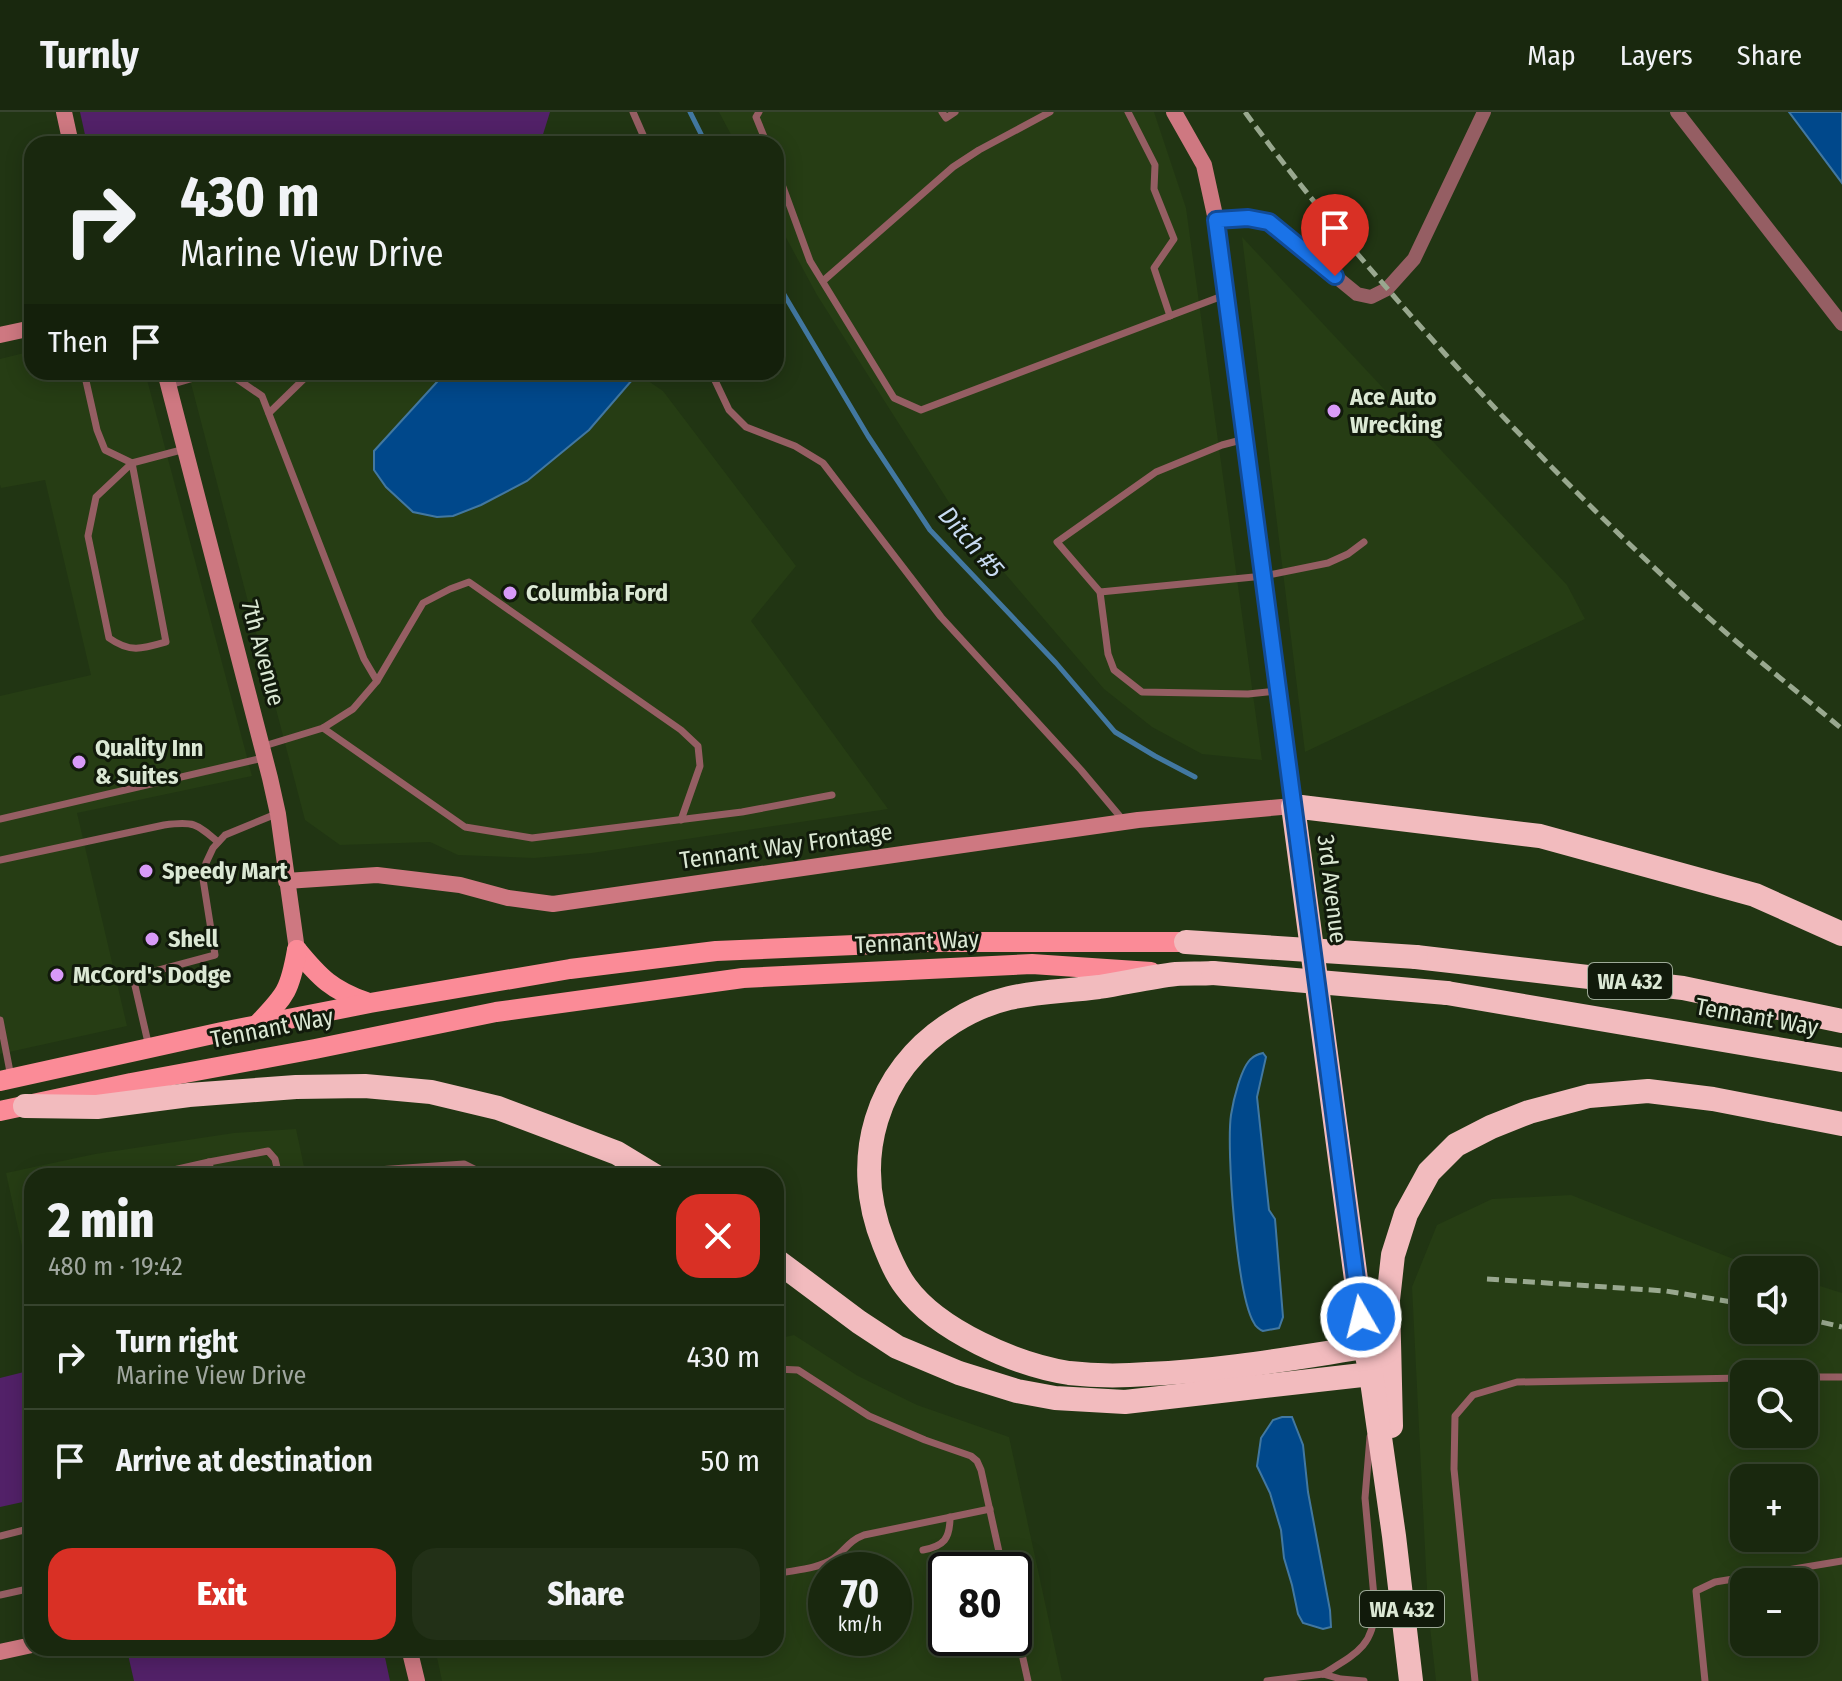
<!DOCTYPE html>
<meta charset="utf-8">
<style>
body{margin:0;font-family:"Fira Sans Condensed",sans-serif;background:#223017;color:#f1f3f6;height:100vh;display:flex;flex-direction:column;font-size:30px;white-space:nowrap}
*{box-sizing:border-box;margin:0}
p{font-size:26px;color:#9fa69e}
.icon{flex:none;width:44px;height:44px;fill:none;stroke:currentColor;stroke-width:2;stroke-linecap:round;stroke-linejoin:round}
.map{position:relative;flex:1;overflow:hidden}
.sheet{position:absolute;left:24px;top:1056px;width:760px;height:488px;display:flex;flex-direction:column;background:#19280e;border-radius:24px;box-shadow:0 4px 20px #0003,0 0 0 2px #37442e}
.sheet>*{flex:none}
.banner{position:absolute;left:24px;top:24px;width:760px;height:244px;border-radius:24px;box-shadow:0 4px 20px #0003,0 0 0 2px #37442e;background:#19280e;color:#f1f3f6;overflow:hidden}
.tools{position:absolute;left:1730px;top:1144px;display:grid;gap:16px}
.tools a{display:grid;place-items:center;width:88px;height:88px;border-radius:16px;background:#19280e;box-shadow:0 4px 20px #0003,0 0 0 2px #37442e;font-size:40px}
.speed{position:absolute;left:808px;top:1440px;display:flex;gap:16px;font-size:40px;font-weight:700;text-align:center}
.speed>*{display:grid;place-content:center;width:104px;height:104px;border-radius:50%;background:#19280e;box-shadow:0 4px 20px #0003,0 0 0 2px #37442e;line-height:1}
.speed small{font-size:20px;font-weight:400}
.speed .limit{border:4px solid #111;border-radius:12px;background:#fff;color:#111}
.pin{position:absolute;display:grid;place-items:center;width:68px;height:68px;color:#fff;margin:-82px -34px;border-radius:50% 50% 50% 0;rotate:-45deg;box-shadow:0 0 8px #0007}
.pin .icon{rotate:45deg}
.me{position:absolute;width:88px;margin:-44px;rotate:352deg;stroke-linejoin:round;filter:drop-shadow(0 0 6px #0008)}
.turn{display:flex;align-items:center;gap:28px;height:168px;padding:0 24px;font-size:36px}
.turn .icon{width:104px;height:104px;stroke-width:2.5}
.turn b{display:block;font-size:56px;line-height:68px}
.then{display:flex;align-items:center;height:76px;padding:0 24px;background:#0003;gap:16px;font-size:30px}
.round{display:grid;place-items:center;flex:none;width:84px;height:84px;border-radius:24px;background:#223017}
.overview{display:flex;align-items:center;justify-content:space-between;height:136px;padding:0 24px}
h1{font-size:48px;font-weight:800;line-height:60px}
.button{display:flex;gap:16px;margin-top:auto;padding:16px 24px}
.button a{flex:1;height:92px;border-radius:24px;background:#d93025;color:#fff;font-size:32px;font-weight:800;line-height:92px;text-align:center}
.button a+a{background:#223017;color:#f1f3f6}
ul{padding:0;list-style:none}
li{display:flex;align-items:center;gap:24px;height:104px;padding:0 24px;border-top:2px solid #37442e}
li div{flex:1}
li b{display:block;font-size:30px}
li em{font-style:normal}
header{display:flex;align-items:center;gap:48px;box-sizing:border-box;height:112px;padding:0 40px;background:#19280e;border-bottom:2px solid #37442e}
header strong{font-size:38px}
nav{display:flex;gap:44px;margin-inline-start:auto;font-size:28px}
.map>svg:first-child{display:block}
</style>
<header>
<strong>Turnly</strong>
<nav><a>Map</a><a>Layers</a><a>Share</a></nav>
</header>
<div class="map">
<svg width="1842" height="1569" viewBox="0 0 1842 1569">
<rect width="100%" height="100%" fill="#213513"/>
<!-- built -->
<g fill="#263d14" fill-rule="evenodd">
<path d="M 719,0 L 1154,0 L 1186,96 L 1262,648 L 1202,642 L 1152,615 L 1104,577 L 964,414 L 817,183 L 776,107 L 776,32 L 736,32 Z"/>
<path d="M 1242,125 L 1567,473 L 1585,507 L 1305,640 Z"/>
<path d="M 32,239 L 32,260 L 145,260 L 252,664 L 77,701 L 127,914 L 0,942 L 0,584 L 91,563 L 45,368 L 1,376 L 0,373 L 0,247 Z"/>
<path d="M 188,260 L 446,260 L 412,296 L 589,318 L 638,262 L 663,279 L 796,454 L 751,509 L 888,697 L 592,741 L 534,746 L 458,743 L 430,730 L 340,733 L 305,708 Z"/>
<path d="M 296,1017 L 306,1064 L 32,1064 L 32,1180 L 6,1061 L 95,1042 L 234,1021 Z"/>
<path d="M 1571,1083 L 1736,1148 L 1768,1158 L 1744,1158 L 1744,1218 L 1804,1218 L 1804,1169 L 1842,1181 L 1842,1569 L 1436,1569 L 1428,1497 L 1412,1175 L 1437,1113 L 1492,1087 ZM 1744,1262 L 1804,1262 L 1804,1322 L 1744,1322 ZM 1744,1366 L 1804,1366 L 1804,1426 L 1744,1426 ZM 1744,1470 L 1804,1470 L 1804,1530 L 1744,1530 Z"/>
<path d="M 794,1223 L 858,1264 L 917,1293 L 1009,1325 L 1062,1569 L 442,1569 L 435,1536 L 776,1536 L 776,1227 ZM 826,1458 L 894,1458 L 894,1526 L 826,1526 ZM 946,1458 L 1014,1458 L 1014,1526 L 946,1526 Z"/>
</g>
<!-- green -->
<g fill="#522168">
<path d="M 80,0 L 550,0 L 540,32 L 87,32 Z"/>
<path d="M 32,1258 L 32,1388 L 0,1395 L 0,1266 Z"/>
<path d="M 135,1536 L 383,1536 L 390,1569 L 134,1569 L 127,1538 Z"/>
</g>
<!-- water -->
<g fill="#00488b" stroke="#4278a1" stroke-width="2">
<path d="M 1789,0 L 1842,0 L 1842,71 Z"/>
<path d="M 446,260 L 639,260 L 589,318 L 527,369 L 481,393 L 453,404 L 437,405 L 413,400 L 386,375 L 374,358 L 374,339 Z"/>
<path d="M 1263,941 L 1266,945 L 1257,985 L 1269,1098 L 1275,1107 L 1283,1205 L 1279,1216 L 1263,1219 C 1260,1218 1255,1214 1254,1211 C 1237,1184 1226,1037 1231,1003 C 1233,990 1241,954 1252,946 C 1254,944 1259,942 1263,941 Z"/>
<path d="M 1282,1305 L 1292,1305 L 1303,1333 L 1308,1380 L 1330,1498 L 1331,1515 L 1323,1517 L 1303,1511 L 1298,1502 L 1292,1473 L 1284,1446 L 1281,1418 L 1270,1381 L 1257,1354 L 1261,1326 L 1273,1308 Z"/>
</g>
<g fill="none" stroke-linecap="round" stroke-linejoin="round">
<!-- stream -->
<g stroke="#4278a1" stroke-width="5">
<path d="M 690,0 L 706,32"/>
<path d="M 776,169 L 868,324 L 930,418 L 1056,551 L 1115,620 L 1155,644 L 1195,665"/>
</g>
<!-- lane -->
<g stroke="#955e63" stroke-width="7">
<path d="M 633,0 L 647,32"/>
<path d="M 759,0 L 756,5 L 767,32"/>
<path d="M 942,0 L 946,6 L 955,0"/>
<path d="M 1128,0 L 1155,53 L 1154,77 L 1174,127 L 1154,156 L 1170,204"/>
<path d="M 776,56 L 810,149 L 894,286 L 921,298 L 1225,183"/>
<path d="M 823,169 L 953,55 L 979,38 L 1050,0"/>
<path d="M 84,260 L 97,318 L 105,338 L 132,351"/>
<path d="M 227,260 L 262,284 L 364,547 L 377,569 L 353,597 L 323,616 L 264,634"/>
<path d="M 711,260 L 729,298 L 746,315 L 795,334 L 823,351 L 941,505 L 1081,658 L 1123,708"/>
<path d="M 170,273 L 214,260"/>
<path d="M 269,301 L 311,260"/>
<path d="M 1245,327 L 1222,333 L 1156,360 L 1057,430 L 1100,480 L 1108,542 L 1114,558 L 1142,580 L 1248,582 L 1276,579"/>
<path d="M 132,351 L 166,530 C 142,537 130,541 109,526 L 88,424 L 96,385 L 132,351 L 185,337"/>
<path d="M 1100,480 L 1264,464 L 1328,451 L 1348,442 L 1364,430"/>
<path d="M 377,569 L 423,491 L 450,477 L 469,470 L 681,618 L 698,634 L 700,654 L 681,708"/>
<path d="M 323,616 L 465,715 L 532,726 L 742,700 L 832,683"/>
<path d="M 0,707 L 263,646"/>
<path d="M 0,748 L 164,713 C 193,709 196,711 218,730"/>
<path d="M 0,908 L 11,965"/>
<path d="M 149,935 L 133,865 L 215,843 L 203,767 L 206,751 L 213,736 L 225,723 L 276,702"/>
<path d="M 209,1050 L 212,1064"/>
<path d="M 147,1064 L 209,1050 L 268,1039 L 275,1047 L 279,1064"/>
<path d="M 341,1064 L 377,1058 L 464,1052 L 478,1059 L 481,1064"/>
<path d="M 776,1257 L 798,1258 L 869,1304 L 925,1328 L 971,1344 L 977,1349 L 981,1358 L 1003,1458"/>
<path d="M 1804,1265 L 1842,1265"/>
<path d="M 0,1424 L 32,1416"/>
<path d="M 923,1438 C 944,1434 950,1427 950,1405"/>
<path d="M 826,1452 L 863,1451"/>
<path d="M 776,1462 C 794,1458 818,1457 833,1447 C 846,1438 848,1429 864,1423 L 990,1397"/>
<path d="M 0,1483 L 32,1476"/>
<path d="M 1014,1506 L 1028,1569"/>
<path d="M 1323,1562 C 1354,1543 1374,1535 1375,1496 L 1365,1386 L 1370,1325"/>
<path d="M 1267,1569 L 1323,1562 L 1341,1567 L 1364,1569"/>
<path d="M 1475,1569 L 1454,1357 L 1455,1304 L 1473,1283 L 1517,1270 L 1744,1266"/>
<path d="M 1705,1569 L 1696,1479 L 1715,1470 L 1842,1449"/>
</g>
<!-- street -->
<g stroke="#955e63" stroke-width="14">
<path d="M 1677,0 L 1842,212"/>
<path d="M 1216,108 L 1248,106 L 1269,110 L 1357,182 L 1371,185 L 1387,177 L 1414,147 L 1484,0"/>
</g>
<!-- secondary -->
<g stroke="#ce7881" stroke-width="16">
<path d="M 64,0 L 71,32"/>
<path d="M 0,223 L 32,216"/>
<path d="M 165,260 L 270,666 L 278,702 L 297,838"/>
<path d="M 286,769 L 377,763 L 460,773 L 508,786 L 553,792 L 1138,708 L 1293,694 L 1216,108 L 1204,53 L 1174,0"/>
<path d="M 409,1536 L 417,1569"/>
<path d="M 0,1540 L 32,1533"/>
</g>
<!-- primary -->
<g stroke="#fb8b97" stroke-width="20">
<path d="M 297,838 C 320,866 332,878 366,890"/>
<path d="M 258,912 C 286,883 290,878 297,838"/>
<path d="M 0,969 L 222,920 L 370,891 L 570,857 L 716,839 L 924,830 L 1186,830"/>
<path d="M 0,999 L 131,971 L 315,937 L 496,900 L 743,866 L 1032,852 L 1151,860"/>
</g>
<!-- highway -->
<g stroke="#f2bbbe" stroke-width="24">
<path d="M 1416,845 L 1683,876 L 1842,909"/>
<path d="M 1213,861 C 1201,862 1188,861 1176,862 C 1150,865 1125,871 1099,875 C 1043,882 1003,878 953,910 C 875,959 850,1048 884,1132 C 890,1147 896,1162 906,1175 C 938,1219 1017,1253 1069,1261 C 1095,1264 1122,1264 1148,1262 C 1221,1259 1293,1246 1365,1235"/>
<path d="M 1447,881 L 1842,948"/>
<path d="M 25,994 L 97,995 L 189,983 L 296,975 L 365,974 L 431,980 L 498,996 L 554,1017 L 617,1041 L 655,1064"/>
<path d="M 776,1148 L 859,1210 L 897,1235 L 959,1261 L 1017,1279 L 1055,1286 L 1125,1290 L 1371,1262"/>
<path d="M 1391,1314 L 1388,1188 L 1393,1143 L 1406,1102 L 1429,1060 L 1456,1033 L 1491,1015 L 1529,1000 L 1589,984 L 1648,979 L 1713,987 L 1842,1012"/>
<path d="M 1411,1569 L 1394,1424 L 1371,1262 L 1365,1235 L 1293,694 L 1540,724 L 1755,783 L 1842,822"/>
</g>
<!-- rail -->
<g stroke="#99a88f" stroke-width="5" stroke-dasharray="12 6" stroke-linecap="butt">
<path d="M 1245,0 C 1307,85 1376,165 1446,243 C 1523,328 1604,410 1689,488 C 1738,533 1791,574 1842,617"/>
<path d="M 1487,1167 L 1666,1179 L 1744,1192"/>
<path d="M 1804,1206 L 1842,1215"/>
</g>
<!-- highway-bridge -->
<g stroke="#f2bbbe" stroke-width="24">
<path d="M 1186,830 L 1416,845"/>
<path d="M 1213,861 L 1447,881"/>
</g>
</g>
<g fill="none" stroke-linecap="round" stroke-linejoin="round">
<defs>
<path id="route" d="M 1335,164 L 1269,110 L 1248,106 L 1216,108 L 1361,1205"/>
</defs>
<!-- route casing -->
<use href="#route" stroke="#114b97" stroke-width="20"/>
<!-- route -->
<use href="#route" stroke="#1a73e8" stroke-width="14"/>
</g>
<!-- markers -->
<g fill="#d89af8" stroke="#111a0b" stroke-width="3">
<circle cx="1334" cy="299" r="8"/>
<circle cx="510" cy="481" r="8"/>
<circle cx="79" cy="650" r="8"/>
<circle cx="146" cy="759" r="8"/>
<circle cx="152" cy="827" r="8"/>
<circle cx="57" cy="863" r="8"/>
</g>
<g text-anchor="middle" dominant-baseline="central" stroke-width="6" stroke-linejoin="round" paint-order="stroke">
<!-- shield labels -->
<g fill="#111a0b" stroke="#9eaa98" stroke-width="2">
<rect x="1588" y="851" width="84" height="36" rx="6"/>
<rect x="1360" y="1479" width="84" height="36" rx="6"/>
</g>
<g font-size="22" font-weight="bold" fill="#dbe8d4">
<text x="1630" y="869">WA 432</text>
<text x="1402" y="1497">WA 432</text>
</g>
<!-- poi labels -->
<g font-size="24" font-weight="bold" fill="#dbe8d4" stroke="#111a0b" text-anchor="start">
<text x="1350" y="285">Ace Auto<tspan x="1350" dy="28">Wrecking</tspan></text>
<text x="526" y="481">Columbia Ford</text>
<text x="95" y="636">Quality Inn<tspan x="95" dy="28">&amp; Suites</tspan></text>
<text x="162" y="759">Speedy Mart</text>
<text x="168" y="827">Shell</text>
<text x="73" y="863">McCord's Dodge</text>
</g>
<!-- street labels -->
<g font-size="24" fill="#dbe8d4" stroke="#111a0b">
<text transform="translate(263 541) rotate(75)">7th Avenue</text>
<text transform="translate(786 734) rotate(-8)">Tennant Way Frontage</text>
<text transform="translate(1332 777) rotate(83)">3rd Avenue</text>
<text transform="translate(917 830) rotate(-3)">Tennant Way</text>
<text transform="translate(1757 905) rotate(10)">Tennant Way</text>
<text transform="translate(272 916) rotate(-11)">Tennant Way</text>
</g>
<!-- water labels -->
<g font-size="26" font-style="italic" fill="#c8dbf2" stroke="#111a0b">
<text transform="translate(971 430) rotate(49)">Ditch #5</text>
</g>
</g>
</svg>
<div class="tools">
<a><svg class="icon" aria-label="sound" viewBox="0 0 24 24"><path d="M4 9h4l5-4v14l-5-4H4zM17 9q2 3 0 6"/></svg></a>
<a><svg class="icon" aria-label="search" viewBox="0 0 24 24"><circle cx="10" cy="10" r="6"/><path d="M15 15l6 6"/></svg></a>
<a>+</a>
<a>−</a>
</div>
<div class="speed"><div>70<small>km/h</small></div><div class="limit">80</div></div>
<div class="pin" style="left:1335px;top:164px;background:#d93025"><svg class="icon" aria-label="arrive" viewBox="0 0 24 24"><path d="M6 21V4h12l-3 4 3 4H6"/></svg></div>
<svg class="me" style="left:1361px;top:1205px" viewBox="-20 -20 40 40"><circle r="17" fill="#1a73e8" stroke="#fff" stroke-width="3"/><path d="M0-11L8 9 0 5-8 9z" fill="#fff"/></svg>
<div class="banner">
<div class="turn"><svg class="icon" aria-label="right" viewBox="0 0 24 24"><path d="M7 20v-9h11M14 6l5 5-5 5"/></svg><div><b>430 m</b>Marine View Drive</div></div>
<div class="then">Then<svg class="icon" aria-label="arrive" viewBox="0 0 24 24"><path d="M6 21V4h12l-3 4 3 4H6"/></svg></div>
</div>
<section class="sheet">
<div class="overview"><div><h1>2 min</h1><p>480 m · 19:42</p></div><a class="round" style="background:#d93025;color:#fff"><svg class="icon" aria-label="close" viewBox="0 0 24 24"><path d="M6 6l12 12M18 6L6 18"/></svg></a></div>
<ul>
<li><svg class="icon" aria-label="right" viewBox="0 0 24 24"><path d="M7 20v-9h11M14 6l5 5-5 5"/></svg><div><b>Turn right</b><p>Marine View Drive</p></div><em>430 m</em></li>
<li><svg class="icon" aria-label="arrive" viewBox="0 0 24 24"><path d="M6 21V4h12l-3 4 3 4H6"/></svg><div><b>Arrive at destination</b></div><em>50 m</em></li>
</ul>
<div class="button"><a>Exit</a><a>Share</a></div>
</section>
</div>
